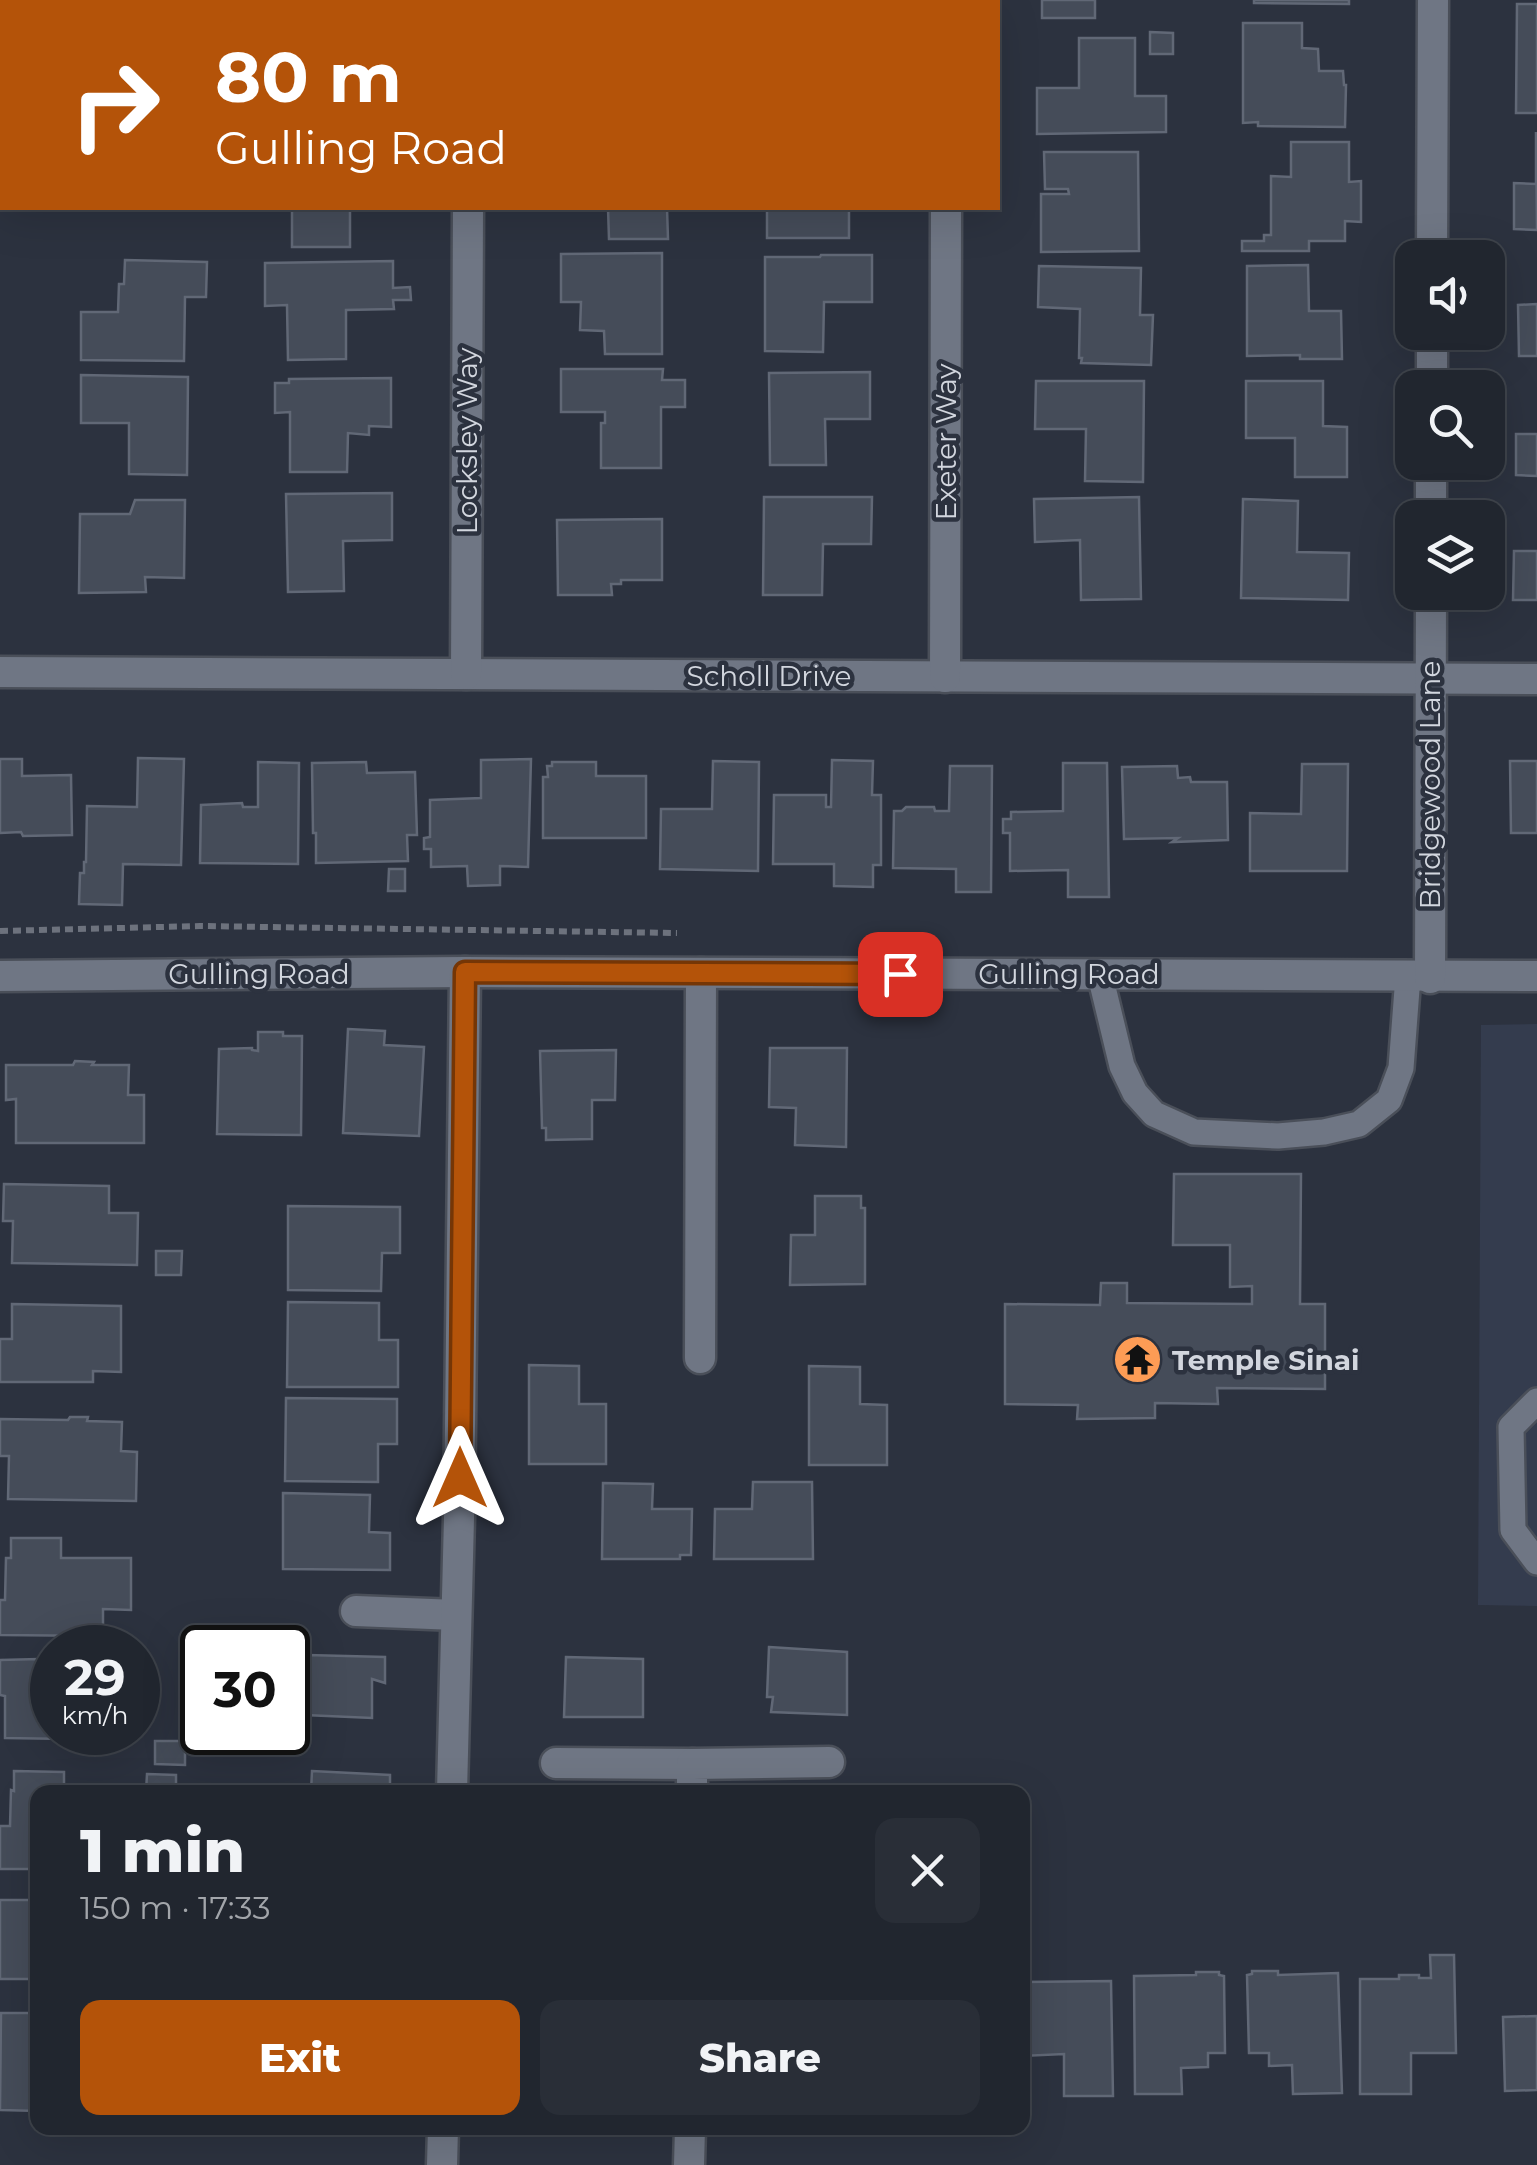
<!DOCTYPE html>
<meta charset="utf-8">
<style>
body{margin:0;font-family:Montserrat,sans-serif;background:#292e37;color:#f1f3f6;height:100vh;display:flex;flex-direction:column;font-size:38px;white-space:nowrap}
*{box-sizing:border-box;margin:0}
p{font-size:32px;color:#a2a5aa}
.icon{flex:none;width:55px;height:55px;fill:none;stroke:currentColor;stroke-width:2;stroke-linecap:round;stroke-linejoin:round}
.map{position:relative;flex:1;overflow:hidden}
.sheet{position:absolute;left:30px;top:1785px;width:1000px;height:350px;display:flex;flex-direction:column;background:#21262f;border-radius:20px;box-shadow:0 10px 40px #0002,0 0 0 2px #3e434b}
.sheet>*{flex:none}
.top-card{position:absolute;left:0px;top:0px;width:1000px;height:210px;box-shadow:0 10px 40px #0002,0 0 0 2px #3e434b;background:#b45309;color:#fff;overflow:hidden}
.controls{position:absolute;left:1395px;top:240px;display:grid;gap:20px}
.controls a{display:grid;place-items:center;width:110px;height:110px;border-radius:20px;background:#21262f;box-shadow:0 10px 40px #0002,0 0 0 2px #3e434b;font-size:50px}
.speed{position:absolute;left:30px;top:1625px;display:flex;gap:20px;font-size:50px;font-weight:700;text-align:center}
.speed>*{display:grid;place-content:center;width:130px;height:130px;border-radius:50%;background:#21262f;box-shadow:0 10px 40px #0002,0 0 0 2px #3e434b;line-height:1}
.speed small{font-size:25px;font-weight:400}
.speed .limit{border:5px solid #111;border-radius:15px;background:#fff;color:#111}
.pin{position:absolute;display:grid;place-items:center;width:85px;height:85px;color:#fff;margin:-42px;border-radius:20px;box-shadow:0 5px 15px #0006}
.me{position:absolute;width:110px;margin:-55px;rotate:0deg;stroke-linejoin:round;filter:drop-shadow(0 0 8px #0008)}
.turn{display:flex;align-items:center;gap:35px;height:210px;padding:0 50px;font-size:45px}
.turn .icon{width:130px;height:130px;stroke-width:2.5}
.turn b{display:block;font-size:70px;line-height:85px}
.round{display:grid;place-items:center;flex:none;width:105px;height:105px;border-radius:20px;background:#292e37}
.summary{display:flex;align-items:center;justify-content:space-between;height:170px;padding:0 50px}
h1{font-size:60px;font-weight:800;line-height:75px}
.cta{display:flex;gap:20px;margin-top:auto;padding:20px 50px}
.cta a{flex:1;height:115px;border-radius:20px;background:#b45309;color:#fff;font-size:40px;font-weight:800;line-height:115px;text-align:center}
.cta a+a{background:#292e37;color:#f1f3f6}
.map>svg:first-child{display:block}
</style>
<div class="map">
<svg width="1537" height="2165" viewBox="0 0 1537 2165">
<rect width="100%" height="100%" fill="#2c323f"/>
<!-- built -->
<path fill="#343c4e" d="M 1537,1024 L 1537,1606 L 1478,1605 L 1481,1025 Z"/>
<!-- building -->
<g fill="#454c59" stroke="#616876" stroke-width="2.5">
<rect x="741" y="0" width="131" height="2"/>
<rect x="1042" y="0" width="53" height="18"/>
<path d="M 1254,0 L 1349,0 L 1349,4 L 1254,3 Z"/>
<path d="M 1517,4 L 1537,4 L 1537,113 L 1516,113 Z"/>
<path d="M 0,5 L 2,7 L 2,128 L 0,131 Z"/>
<path d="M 1243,23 L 1302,23 L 1302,48 L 1318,49 L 1319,71 L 1343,71 L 1344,85 L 1346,85 L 1345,127 L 1258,126 L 1258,122 L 1243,123 Z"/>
<path d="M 1150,32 L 1173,33 L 1173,54 L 1150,54 Z"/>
<path d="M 1079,38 L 1135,38 L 1135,96 L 1166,96 L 1166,132 L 1037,134 L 1037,88 L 1079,88 Z"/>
<path d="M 1536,132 L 1537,230 L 1514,229 L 1514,183 L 1536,184 Z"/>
<path d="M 1291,142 L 1349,142 L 1349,182 L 1361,181 L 1361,222 L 1345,221 L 1345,241 L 1309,241 L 1309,251 L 1242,251 L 1242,241 L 1264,241 L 1264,235 L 1271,235 L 1271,176 L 1291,177 Z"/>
<path d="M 1044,152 L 1138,152 L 1139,251 L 1041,252 L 1041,194 L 1069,194 L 1068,189 L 1045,189 Z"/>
<rect x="292" y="208" width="58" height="39"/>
<path d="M 608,208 L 667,208 L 668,239 L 609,239 Z"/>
<rect x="767" y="208" width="82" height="30"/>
<path d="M 662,253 L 662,354 L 605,354 L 604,331 L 580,330 L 581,302 L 561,302 L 561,254 Z"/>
<path d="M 821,255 L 872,255 L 872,302 L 824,302 L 823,352 L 765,351 L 765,257 L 820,257 Z"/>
<path d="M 125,260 L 207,262 L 206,297 L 185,297 L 184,361 L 81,360 L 81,312 L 118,312 L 119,284 L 124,284 Z"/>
<path d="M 393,261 L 393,288 L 410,287 L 411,300 L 393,300 L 394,309 L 346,310 L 346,359 L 288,360 L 287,305 L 265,306 L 265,263 Z"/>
<path d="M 1308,265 L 1309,311 L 1341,311 L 1342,359 L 1300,359 L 1300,355 L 1247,356 L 1247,266 Z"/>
<path d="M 1039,266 L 1141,268 L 1140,315 L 1153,315 L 1151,365 L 1081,363 L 1082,358 L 1079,358 L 1080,309 L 1038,307 Z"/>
<path d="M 1537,304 L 1537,356 L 1519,356 L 1518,305 Z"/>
<path d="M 561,369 L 663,369 L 662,380 L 685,380 L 685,407 L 661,407 L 661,468 L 601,468 L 601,423 L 605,423 L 605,412 L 561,412 Z"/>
<path d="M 870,372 L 870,419 L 825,419 L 826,465 L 770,465 L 769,373 Z"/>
<path d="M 81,375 L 188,377 L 187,475 L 129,474 L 129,423 L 81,423 Z"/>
<path d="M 391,378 L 391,427 L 369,426 L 369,435 L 348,433 L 347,472 L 290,472 L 290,412 L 275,413 L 275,383 L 289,383 L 289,379 Z"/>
<path d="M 1036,381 L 1144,381 L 1143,482 L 1085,481 L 1086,429 L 1035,429 Z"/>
<path d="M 1246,381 L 1323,381 L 1323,426 L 1347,427 L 1347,477 L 1295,477 L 1295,438 L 1246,438 Z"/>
<path d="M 1516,434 L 1537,434 L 1537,476 L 1516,475 Z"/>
<path d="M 392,493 L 392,540 L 343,541 L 344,591 L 288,592 L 286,494 Z"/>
<path d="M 764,497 L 872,497 L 871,544 L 823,544 L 822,595 L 763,595 Z"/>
<path d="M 1139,497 L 1141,599 L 1081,600 L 1080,540 L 1035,542 L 1034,499 Z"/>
<path d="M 1243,499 L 1298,501 L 1297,552 L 1349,553 L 1348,600 L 1241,598 Z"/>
<path d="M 135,500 L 185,500 L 184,578 L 145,577 L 146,592 L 79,593 L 80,514 L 130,514 Z"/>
<path d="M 662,519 L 662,580 L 621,580 L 621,584 L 611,584 L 612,595 L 558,595 L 557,520 Z"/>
<path d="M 1514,551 L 1537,551 L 1537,600 L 1513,600 Z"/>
<path d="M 138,758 L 184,759 L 181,865 L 123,864 L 122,905 L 79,904 L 80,873 L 84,873 L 84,862 L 86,862 L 87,806 L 137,807 Z"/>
<path d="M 0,759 L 22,759 L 22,776 L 71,775 L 72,835 L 23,836 L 21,832 L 0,833 Z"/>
<path d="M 531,759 L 528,867 L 500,866 L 500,885 L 468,886 L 467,866 L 431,867 L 431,849 L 424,849 L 424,838 L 430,837 L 430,800 L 481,798 L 481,760 Z"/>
<path d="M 832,760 L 873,761 L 872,795 L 881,795 L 881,865 L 873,865 L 873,887 L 834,886 L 834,864 L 773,864 L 774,795 L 826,795 L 826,807 L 831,807 Z"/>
<path d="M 713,761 L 759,762 L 758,871 L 660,869 L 661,809 L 712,809 Z"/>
<path d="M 1510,761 L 1537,761 L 1537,833 L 1511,833 Z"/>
<path d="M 258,762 L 299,763 L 298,864 L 200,863 L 201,805 L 242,803 L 243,807 L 258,807 Z"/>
<path d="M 366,762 L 367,773 L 415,772 L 417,835 L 407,835 L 408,861 L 316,863 L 316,833 L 313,833 L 312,763 Z"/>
<path d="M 552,762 L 596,762 L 596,776 L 646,776 L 646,838 L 543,838 L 543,777 L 548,777 L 547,766 L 552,766 Z"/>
<path d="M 1063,763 L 1107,763 L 1109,897 L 1068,897 L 1068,870 L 1010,871 L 1010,833 L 1003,833 L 1003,819 L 1011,819 L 1011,812 L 1063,811 Z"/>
<path d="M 1302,764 L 1348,764 L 1347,871 L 1250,871 L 1250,813 L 1301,814 Z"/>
<path d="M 950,766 L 992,766 L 991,892 L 956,892 L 956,869 L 893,868 L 894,811 L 902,811 L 906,807 L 934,807 L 935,811 L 949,811 Z"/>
<path d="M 1177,766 L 1178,778 L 1190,777 L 1191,782 L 1227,782 L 1228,840 L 1172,842 L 1178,838 L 1124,839 L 1122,767 Z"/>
<path d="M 389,869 L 405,869 L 405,891 L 388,891 Z"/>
<path d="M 348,1029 L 385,1031 L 384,1045 L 424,1047 L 419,1136 L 343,1133 Z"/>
<path d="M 258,1032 L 283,1032 L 283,1036 L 302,1036 L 301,1135 L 217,1134 L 219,1049 L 252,1048 L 252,1050 L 258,1051 Z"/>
<path d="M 770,1048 L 847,1048 L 846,1147 L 795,1145 L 796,1108 L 769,1107 Z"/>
<path d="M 616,1050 L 615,1100 L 592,1100 L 592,1139 L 546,1140 L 546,1128 L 542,1128 L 540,1051 Z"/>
<path d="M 75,1061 L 94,1062 L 92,1065 L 129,1065 L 128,1095 L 144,1095 L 144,1143 L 16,1143 L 16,1099 L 6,1100 L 6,1065 L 73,1065 Z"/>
<path d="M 1174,1174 L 1301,1174 L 1300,1304 L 1325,1304 L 1325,1389 L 1217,1388 L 1218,1404 L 1155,1403 L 1155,1418 L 1077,1419 L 1078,1405 L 1005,1404 L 1005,1304 L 1100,1305 L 1101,1283 L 1127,1283 L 1127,1303 L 1252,1304 L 1252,1286 L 1230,1287 L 1230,1245 L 1173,1245 Z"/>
<path d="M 4,1184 L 109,1186 L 109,1213 L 138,1213 L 137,1265 L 12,1263 L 13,1221 L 3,1221 Z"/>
<path d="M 815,1196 L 861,1196 L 861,1208 L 865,1208 L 865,1284 L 790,1285 L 791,1235 L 815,1235 Z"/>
<path d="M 288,1206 L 400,1207 L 400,1253 L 382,1253 L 381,1291 L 288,1290 Z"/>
<path d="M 156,1251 L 182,1251 L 181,1275 L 156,1275 Z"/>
<path d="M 288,1302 L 379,1303 L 379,1340 L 398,1340 L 398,1387 L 287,1387 Z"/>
<path d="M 12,1304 L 121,1306 L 121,1372 L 93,1371 L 93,1382 L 0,1382 L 0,1339 L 12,1339 Z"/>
<path d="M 529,1365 L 579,1366 L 579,1404 L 606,1404 L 606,1464 L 529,1464 Z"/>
<path d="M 809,1366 L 860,1367 L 860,1404 L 887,1405 L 887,1465 L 809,1465 Z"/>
<path d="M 286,1398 L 397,1399 L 397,1444 L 378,1444 L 378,1482 L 285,1481 Z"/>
<path d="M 70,1417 L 88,1417 L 87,1421 L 122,1422 L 121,1451 L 137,1452 L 136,1501 L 8,1499 L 9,1456 L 0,1456 L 0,1419 L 68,1420 Z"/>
<path d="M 753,1482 L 812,1482 L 813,1559 L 714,1559 L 715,1509 L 752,1509 Z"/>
<path d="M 603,1483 L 653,1484 L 652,1509 L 692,1509 L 691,1555 L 680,1555 L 680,1559 L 602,1559 Z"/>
<path d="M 283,1493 L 370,1495 L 369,1532 L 390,1533 L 390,1570 L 283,1569 Z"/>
<path d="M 11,1538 L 61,1538 L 61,1558 L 131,1558 L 131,1610 L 103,1609 L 103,1636 L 0,1635 L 0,1600 L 5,1600 L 6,1558 L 11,1558 Z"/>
<path d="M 769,1647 L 847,1652 L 847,1715 L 771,1712 L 773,1697 L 767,1697 Z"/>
<path d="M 307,1655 L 385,1657 L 385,1683 L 372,1679 L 372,1718 L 305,1715 Z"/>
<path d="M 566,1657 L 643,1659 L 643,1717 L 564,1717 Z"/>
<path d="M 39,1659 L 52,1661 L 52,1732 L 133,1732 L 133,1740 L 5,1738 L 5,1696 L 0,1695 L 0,1660 Z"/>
<path d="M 155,1741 L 185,1741 L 185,1765 L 155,1764 Z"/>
<path d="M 14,1771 L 64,1772 L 64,1790 L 120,1792 L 38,1792 L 38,1869 L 0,1869 L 0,1826 L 10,1826 L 11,1790 L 14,1791 Z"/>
<path d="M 312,1771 L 390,1775 L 390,1792 L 311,1792 Z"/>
<path d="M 147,1774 L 176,1775 L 176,1792 L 146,1792 Z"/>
<rect x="0" y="1900" width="38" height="79"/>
<path d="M 1430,1955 L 1454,1955 L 1456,2053 L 1411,2053 L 1411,2094 L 1360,2094 L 1360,1979 L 1399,1979 L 1399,1975 L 1419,1975 L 1419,1978 L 1431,1978 Z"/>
<path d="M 1252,1971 L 1278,1971 L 1278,1975 L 1338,1973 L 1342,2093 L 1293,2094 L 1292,2065 L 1269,2066 L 1269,2053 L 1249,2053 L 1247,1975 L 1252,1974 Z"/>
<path d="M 1196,1972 L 1219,1972 L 1219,1975 L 1224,1976 L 1225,2053 L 1208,2053 L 1208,2067 L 1181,2068 L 1182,2094 L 1135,2094 L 1134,1976 L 1196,1975 Z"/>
<path d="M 1111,1981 L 1113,2096 L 1064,2096 L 1064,2054 L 1022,2056 L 1022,1982 Z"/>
<path d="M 1,2013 L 38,2013 L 38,2111 L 0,2110 Z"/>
<path d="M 1537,2016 L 1537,2090 L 1505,2091 L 1503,2017 Z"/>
</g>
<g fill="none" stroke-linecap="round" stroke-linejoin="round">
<defs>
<g id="lane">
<path d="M 1100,975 L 1122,1066 L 1135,1093 L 1154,1114 L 1194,1132 L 1278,1136 L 1324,1132 L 1359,1124 L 1389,1100 L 1401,1068 L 1408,976"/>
<path d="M 1537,1401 L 1511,1427 L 1513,1530 L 1537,1562"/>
</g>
<g id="street">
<path d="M 469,2 L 469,0"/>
<path d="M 947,2 L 947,0"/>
<path d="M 1432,258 L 1433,0"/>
<path d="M 1432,388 L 1432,332"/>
<path d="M 1431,518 L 1431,462"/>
<path d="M 0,672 L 1537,679"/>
<path d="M 466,674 L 468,208"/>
<path d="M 945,677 L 946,208"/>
<path d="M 0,976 L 465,972 L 1537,976"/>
<path d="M 1430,978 L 1431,592"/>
<path d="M 700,1358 L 701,973"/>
<path d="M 356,1611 L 456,1615"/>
<path d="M 556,1763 L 692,1764"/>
<path d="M 452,1792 L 459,1518 L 465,972"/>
<path d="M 692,1792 L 692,1764 L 829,1762"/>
<path d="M 442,2165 L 443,2128"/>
<path d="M 689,2165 L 690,2128"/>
</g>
</defs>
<!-- lane casing -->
<use href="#lane" stroke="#4a4f59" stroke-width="30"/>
<!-- street casing -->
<use href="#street" stroke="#4a4f59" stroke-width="35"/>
<!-- path -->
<path stroke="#6d727d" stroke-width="6" stroke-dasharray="8 5" stroke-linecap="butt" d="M 0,931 L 200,926 L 677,933"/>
<!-- lane -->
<use href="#lane" stroke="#6f7684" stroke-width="25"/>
<!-- street -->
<use href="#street" stroke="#6f7684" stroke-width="30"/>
</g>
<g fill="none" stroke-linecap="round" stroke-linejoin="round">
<defs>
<path id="route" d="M 460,1478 L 465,972 L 900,974"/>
</defs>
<!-- route casing -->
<use href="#route" stroke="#753606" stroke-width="25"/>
<!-- route -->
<use href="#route" stroke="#b45309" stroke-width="18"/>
</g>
<!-- icons -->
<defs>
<symbol id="temple-disc" viewBox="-11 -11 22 22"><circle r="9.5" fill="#fd9c55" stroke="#2c323f"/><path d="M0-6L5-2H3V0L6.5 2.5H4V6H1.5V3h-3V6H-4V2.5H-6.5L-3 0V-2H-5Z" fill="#111"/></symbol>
</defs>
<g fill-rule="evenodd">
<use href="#temple-disc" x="1110" y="1332" width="55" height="55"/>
</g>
<g text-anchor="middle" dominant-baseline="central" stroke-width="9" stroke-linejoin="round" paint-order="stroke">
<!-- street labels -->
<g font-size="28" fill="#d2d6de" stroke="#2c323f">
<text transform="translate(467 441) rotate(-90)">Locksley Way</text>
<text transform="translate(946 442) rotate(-90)">Exeter Way</text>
<text x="769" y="676">Scholl Drive</text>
<text transform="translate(1430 785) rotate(-90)">Bridgewood Lane</text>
<text x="259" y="974">Gulling Road</text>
<text x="1069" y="974">Gulling Road</text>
</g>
<!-- poi labels -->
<g font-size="28" font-weight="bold" fill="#d2d6de" stroke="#2c323f" text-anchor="start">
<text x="1172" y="1360">Temple Sinai</text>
</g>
</g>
</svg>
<div class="controls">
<a><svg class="icon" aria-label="sound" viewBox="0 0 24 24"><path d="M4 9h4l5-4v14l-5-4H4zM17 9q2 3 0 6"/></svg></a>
<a><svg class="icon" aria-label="search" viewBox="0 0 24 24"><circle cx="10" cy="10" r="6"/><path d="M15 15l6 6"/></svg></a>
<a><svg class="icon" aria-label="layers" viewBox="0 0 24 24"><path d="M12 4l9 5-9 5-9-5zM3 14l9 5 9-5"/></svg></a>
</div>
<div class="speed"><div>29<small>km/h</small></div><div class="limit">30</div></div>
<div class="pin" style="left:900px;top:974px;background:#d93025"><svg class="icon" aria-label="arrive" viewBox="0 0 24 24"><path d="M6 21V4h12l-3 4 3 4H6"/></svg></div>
<svg class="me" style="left:460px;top:1478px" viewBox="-20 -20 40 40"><path d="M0-17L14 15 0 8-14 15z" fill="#b45309" stroke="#fff" stroke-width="4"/></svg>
<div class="top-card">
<div class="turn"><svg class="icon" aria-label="right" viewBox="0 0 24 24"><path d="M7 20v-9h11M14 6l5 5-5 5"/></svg><div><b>80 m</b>Gulling Road</div></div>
</div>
<section class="sheet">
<div class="summary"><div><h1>1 min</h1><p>150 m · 17:33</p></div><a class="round"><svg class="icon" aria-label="close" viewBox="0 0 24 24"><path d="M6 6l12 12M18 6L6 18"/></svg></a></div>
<div class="cta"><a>Exit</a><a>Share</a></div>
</section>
</div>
